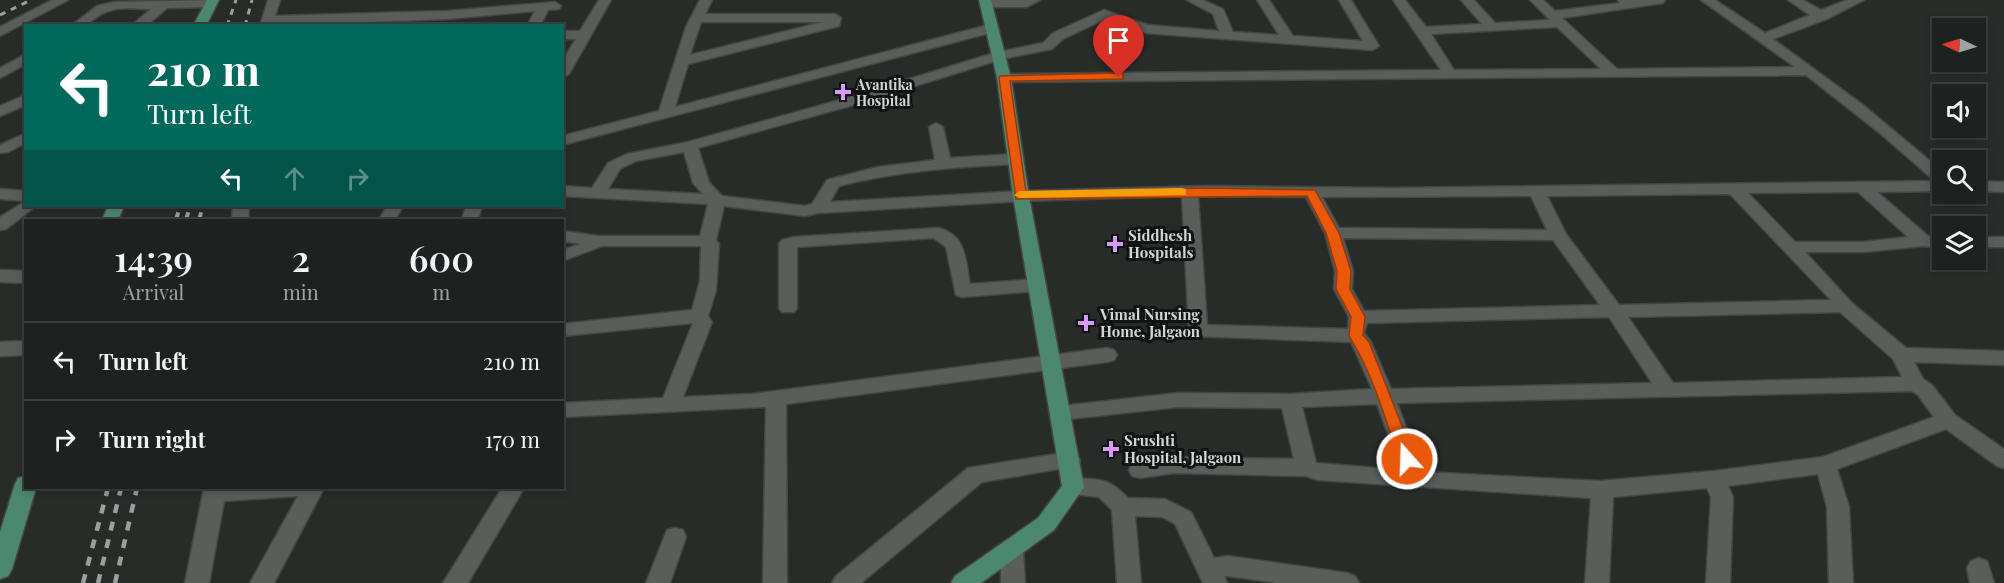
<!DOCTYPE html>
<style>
body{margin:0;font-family:"Playfair Display",serif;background:#2a2e2c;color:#f1f3f6;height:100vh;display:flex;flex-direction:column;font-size:22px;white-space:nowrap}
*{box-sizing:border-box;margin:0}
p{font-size:20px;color:#a0a3a4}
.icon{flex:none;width:33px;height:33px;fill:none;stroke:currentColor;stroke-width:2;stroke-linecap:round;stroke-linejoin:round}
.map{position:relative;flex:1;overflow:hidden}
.drawer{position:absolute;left:24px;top:219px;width:540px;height:270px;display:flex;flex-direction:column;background:#1d211f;border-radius:0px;box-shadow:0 3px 9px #0003,0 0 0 2px #3b3e3d}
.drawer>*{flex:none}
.top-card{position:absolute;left:24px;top:24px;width:540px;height:183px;border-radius:0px;box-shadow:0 3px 9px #0003,0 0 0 2px #3b3e3d;background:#00695c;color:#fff;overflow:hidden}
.needle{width:39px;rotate:274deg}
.buttons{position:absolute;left:1932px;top:18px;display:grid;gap:12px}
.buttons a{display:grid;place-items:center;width:54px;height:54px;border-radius:0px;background:#1d211f;box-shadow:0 3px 9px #0003,0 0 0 2px #3b3e3d;font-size:30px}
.pin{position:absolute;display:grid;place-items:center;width:51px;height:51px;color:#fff;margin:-62px -26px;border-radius:50% 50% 50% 0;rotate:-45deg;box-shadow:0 0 6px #0007}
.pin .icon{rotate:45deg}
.me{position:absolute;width:66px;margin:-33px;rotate:340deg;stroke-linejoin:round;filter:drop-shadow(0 0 4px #0008)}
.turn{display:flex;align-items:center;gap:21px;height:126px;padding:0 24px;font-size:27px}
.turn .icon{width:78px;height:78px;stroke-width:2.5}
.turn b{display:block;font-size:42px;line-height:51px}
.lanes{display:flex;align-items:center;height:57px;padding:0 24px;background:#0003;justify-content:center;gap:30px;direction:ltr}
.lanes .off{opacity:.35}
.eta{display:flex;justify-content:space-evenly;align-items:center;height:102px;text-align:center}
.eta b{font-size:36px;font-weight:600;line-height:42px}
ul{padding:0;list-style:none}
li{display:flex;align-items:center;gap:18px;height:78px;padding:0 24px;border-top:2px solid #3b3e3d}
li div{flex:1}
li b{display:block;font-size:22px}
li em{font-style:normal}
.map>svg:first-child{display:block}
</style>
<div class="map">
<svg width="2004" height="583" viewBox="0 0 2004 583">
<rect width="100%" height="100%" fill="#272c29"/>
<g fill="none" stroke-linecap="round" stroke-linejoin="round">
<defs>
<g id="minor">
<path d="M 52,0 L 68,0 L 0,36 L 0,27 Z"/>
<path d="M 214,0 L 217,3 L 211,7 L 167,8 L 146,26 L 131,26 L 151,9 C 137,9 119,6 106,12 C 88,19 95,26 71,26 L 97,6 L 114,2 Z"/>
<path d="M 268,0 L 280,0 L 275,16 L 447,11 L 555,2 L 561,6 L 559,9 L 548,10 L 540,26 L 527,26 L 535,11 L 447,19 L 260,26 Z"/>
<path d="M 599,0 L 611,0 L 569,74 L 562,78 L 562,61 L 576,39 L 562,39 L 562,31 L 580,31 Z"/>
<path d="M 700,0 L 712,0 L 705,14 L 835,14 L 841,18 L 839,26 L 688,64 L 675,107 L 992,24 L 998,28 L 997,31 L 562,145 L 562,136 L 659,111 L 686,27 ZM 701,22 L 823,22 L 690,55 Z"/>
<path d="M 986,0 L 1040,0 L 1027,7 L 982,7 L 980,4 Z"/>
<path d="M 1187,0 L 1203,0 L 1223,9 L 1233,32 L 1279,35 L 1257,0 L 1269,0 L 1293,36 L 1363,41 L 1339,0 L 1351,0 L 1379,46 L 1372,50 L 1146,33 L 1105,19 L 1063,39 L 1052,49 L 1002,59 L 857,104 L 698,148 L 709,182 L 722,196 L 805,206 L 812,204 L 827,180 L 878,167 L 935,160 L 929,127 L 936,123 L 943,127 L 950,158 L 1015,154 L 1023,159 L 1015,164 C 956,167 897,171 839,186 L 830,202 L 1021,191 L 1207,186 L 1393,188 L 1935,181 L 1881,134 L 1806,75 L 1004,82 L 997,78 L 1004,74 L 1441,70 L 1393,0 L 1405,0 L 1426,27 L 1482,24 L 1461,0 L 1474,0 L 1495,23 L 1550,20 L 1530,0 L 1543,0 L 1555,11 L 1620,3 L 1618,0 L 1665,0 L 1663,3 L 1562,18 L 1617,69 L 1795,67 L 1701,0 L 1715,0 L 1765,33 L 1810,15 L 1788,0 L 1803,0 L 1821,10 L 1847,0 L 1864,0 L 1827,19 L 1773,39 L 1863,105 L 1942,171 L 1942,191 L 1877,192 L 1928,236 L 1942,238 L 1942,248 L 1923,246 L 1863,252 L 1805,252 L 1852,303 L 1906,348 L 2004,351 L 2004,365 L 1914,362 L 1923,379 L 1932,385 L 1955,415 L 2004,449 L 2004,468 L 1997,466 L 1946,429 L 1837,469 L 1849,507 L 1853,583 L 1829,583 L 1827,507 L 1818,474 L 1728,486 L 1733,497 L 1730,583 L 1706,583 L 1711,497 L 1707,488 L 1613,497 L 1609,583 L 1585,583 L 1591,498 L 1318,480 L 1306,476 L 1174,473 L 1140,478 L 1132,476 L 1129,470 L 1132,464 L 1174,457 L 1294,459 L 1282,408 L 1178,407 L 1060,420 L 1053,417 L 1050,412 L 1053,407 L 1178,393 L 1290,394 L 1372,389 L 1351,342 L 1191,336 L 1189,331 L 1182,196 L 1021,201 L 818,213 L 805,216 L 724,206 L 716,240 L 719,244 L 716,290 L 708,316 L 712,322 L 683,397 L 752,394 L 1107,348 L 1114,350 L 1117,355 L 1114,360 L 1107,362 L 786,404 L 787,583 L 763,583 L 766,407 L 562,417 L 562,403 L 663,398 L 693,323 L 562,336 L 562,324 L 692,310 L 700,281 L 701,246 L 602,246 L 562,261 L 562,250 L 581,244 L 562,241 L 562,231 L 599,236 L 700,236 L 708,204 L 562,196 L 562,186 L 592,188 L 608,163 L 627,154 L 688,142 L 847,98 L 994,53 L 1043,43 L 1053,33 L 1104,10 L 1148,25 L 1219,31 L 1213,14 ZM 1557,27 L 1601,69 L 1454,70 L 1431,34 ZM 684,152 L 693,183 L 703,194 L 608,189 L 620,169 L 636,161 ZM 1858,192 L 1908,237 L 1863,242 L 1795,242 L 1748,193 ZM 1730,194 L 1831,300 L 1619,305 L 1566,234 L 1547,196 ZM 1198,196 L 1306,197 L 1325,233 L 1335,271 L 1334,289 L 1349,317 L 1348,329 L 1207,325 ZM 1531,196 L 1547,230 L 1339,228 L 1322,197 ZM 1343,238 L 1553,240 L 1600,305 L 1364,311 L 1352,289 L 1353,271 ZM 1840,312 L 1893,359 L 1902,377 L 1673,383 L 1628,317 ZM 1609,317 L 1652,383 L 1391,389 L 1371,342 L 1364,333 L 1367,323 ZM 1912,391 L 1918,395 L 1934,417 L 1823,457 L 1714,471 L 1600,481 L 1423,472 L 1397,403 ZM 1377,404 L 1401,470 L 1316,463 L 1302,407 Z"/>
<path d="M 26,54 L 26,64 L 0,78 L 0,68 Z"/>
<path d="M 26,95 L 26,105 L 0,116 L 0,106 Z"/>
<path d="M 26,133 L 26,143 L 8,152 L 0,153 L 0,145 Z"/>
<path d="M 1976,181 L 2004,182 L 2004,192 L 1976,191 Z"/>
<path d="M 0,189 L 26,191 L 26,201 L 0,199 Z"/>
<path d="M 26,201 L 26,206 L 34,206 L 32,209 L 6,229 L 0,230 L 0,217 Z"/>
<path d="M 233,206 L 249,206 L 248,220 L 232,220 Z"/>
<path d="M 387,206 L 403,206 L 395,220 L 379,220 Z"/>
<path d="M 466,206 L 482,206 L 478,220 L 462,220 Z"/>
<path d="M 938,228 C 967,235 965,260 970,284 L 1037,279 L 1043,281 L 1046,285 L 1043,289 L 1037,291 L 962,297 L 956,295 L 946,247 L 934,238 L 797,247 L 797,308 L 794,312 L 782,312 L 779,308 L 779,244 L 782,240 L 794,237 Z"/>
<rect x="1976" y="237" width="28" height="10"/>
<path d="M 0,270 L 26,271 L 26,283 L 0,282 Z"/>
<path d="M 26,341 L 26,355 L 0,356 L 0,342 Z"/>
<path d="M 1069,452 L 1076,454 L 1080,460 L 1076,466 L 982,482 L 861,583 L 832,583 L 836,576 L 968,468 Z"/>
<path d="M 1073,478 C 1102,480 1107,477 1128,498 L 1165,499 L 1191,512 L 1214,558 L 1228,556 L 1347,573 L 1355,576 L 1359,583 L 1277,583 L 1228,576 L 1224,576 L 1227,583 L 1203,583 L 1175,524 L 1162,517 L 1135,516 L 1141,583 L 1117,583 L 1112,510 L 1099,497 L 1065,493 L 1062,487 L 1065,481 Z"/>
<path d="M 204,488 L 324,488 L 274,583 L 250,583 L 298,496 L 224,501 L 209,583 L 185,583 Z"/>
<path d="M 502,488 L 524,488 L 468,583 L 443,583 Z"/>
<path d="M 675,528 L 683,530 L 686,537 L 670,583 L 646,583 L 667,530 Z"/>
<path d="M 1012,539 L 1020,542 L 1023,549 L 1025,583 L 1001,583 L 1001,549 L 1004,542 Z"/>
<path d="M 1979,558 L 1987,561 L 1994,583 L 1970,583 L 1967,568 L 1971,561 Z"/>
</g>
<g id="major">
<path d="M 207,0 L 219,0 L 206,26 L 193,26 Z"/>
<path d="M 979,0 L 991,0 L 1011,78 L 1029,196 L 1084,487 L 1054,530 L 981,583 L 951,583 L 955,576 L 1038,518 L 1062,486 L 1013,196 L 997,78 Z"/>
<path d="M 108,206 L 124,206 L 118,220 L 102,220 Z"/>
<path d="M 26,476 L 26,488 L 36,488 L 12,569 L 8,576 L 0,579 L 0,532 L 15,484 L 18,478 Z"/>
</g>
</defs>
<!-- minor casing -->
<use href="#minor" stroke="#434645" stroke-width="3"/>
<!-- major casing -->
<use href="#major" stroke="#434645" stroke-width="3"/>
<!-- minor -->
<use href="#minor" fill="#595e5b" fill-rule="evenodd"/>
<!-- major -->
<use href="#major" fill="#4c886f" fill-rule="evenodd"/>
<!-- rail-far2 -->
<g stroke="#9c9f9d" stroke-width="3" stroke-dasharray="6 6" stroke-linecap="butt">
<path d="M 0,15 L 31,0"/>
<path d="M 227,26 L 236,0"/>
<path d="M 245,26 L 252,0"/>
</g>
<!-- rail-far1 -->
<g stroke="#9c9f9d" stroke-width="4" stroke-dasharray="8 8" stroke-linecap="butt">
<path d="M 176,220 L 180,206"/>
<path d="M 186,220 L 190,206"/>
<path d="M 199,220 L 203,206"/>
</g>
<!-- rail -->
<g stroke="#9c9f9d" stroke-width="4.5" stroke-dasharray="9 9" stroke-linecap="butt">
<path d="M 83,583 L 108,488"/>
<path d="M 98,583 L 121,488"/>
<path d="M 115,583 L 137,488"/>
</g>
</g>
<!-- route -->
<path fill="#ea580c" stroke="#983908" stroke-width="1.5" d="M 1119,73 L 1123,74 L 1123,79 L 1010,81 L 1026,192 L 1207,188 L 1315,190 L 1339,233 L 1351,271 L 1350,289 L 1365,317 L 1363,335 L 1369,342 L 1415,459 L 1413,464 L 1407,465 L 1402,464 L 1399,459 C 1385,418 1372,372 1349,336 L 1351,317 L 1336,289 L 1337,271 L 1326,233 L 1307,196 L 1016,199 L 999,78 L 1000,76 Z"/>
<!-- slow -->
<path fill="#f59e0b" d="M 1182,188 L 1186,189 L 1186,195 L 1020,198 L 1014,195 L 1020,191 Z"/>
<!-- markers -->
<g fill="#d99af7" stroke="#121313" stroke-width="2">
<path d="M840 83h6v6h6v6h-6v6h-6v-6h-6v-6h6z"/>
<path d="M1112 235h6v6h6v6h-6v6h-6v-6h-6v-6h6z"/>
<path d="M1083 314h6v6h6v6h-6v6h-6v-6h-6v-6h6z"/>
<path d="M1108 440h6v6h6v6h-6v6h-6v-6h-6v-6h6z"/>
</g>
<g text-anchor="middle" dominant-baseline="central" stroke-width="6" stroke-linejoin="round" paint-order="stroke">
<!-- far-poi labels -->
<g font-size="14" font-weight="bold" fill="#d4d6d5" stroke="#121313" text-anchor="start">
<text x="856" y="84">Avantika<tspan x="856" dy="16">Hospital</tspan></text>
</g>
<!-- poi labels -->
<g font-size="15" font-weight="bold" fill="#d4d6d5" stroke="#121313" text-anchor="start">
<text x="1128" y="235">Siddhesh<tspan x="1128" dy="17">Hospitals</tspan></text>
<text x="1100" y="314">Vimal Nursing<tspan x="1100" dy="17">Home, Jalgaon</tspan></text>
<text x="1124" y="440">Srushti<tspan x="1124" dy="17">Hospital, Jalgaon</tspan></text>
</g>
</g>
</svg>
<div class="buttons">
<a><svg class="needle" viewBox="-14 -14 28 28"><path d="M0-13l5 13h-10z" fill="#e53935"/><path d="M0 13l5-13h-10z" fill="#a0a3a4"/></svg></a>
<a><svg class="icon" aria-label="sound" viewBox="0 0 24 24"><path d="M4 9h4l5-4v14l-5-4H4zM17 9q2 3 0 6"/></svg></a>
<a><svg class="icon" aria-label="search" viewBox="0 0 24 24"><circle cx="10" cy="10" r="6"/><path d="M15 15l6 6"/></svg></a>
<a><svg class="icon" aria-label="layers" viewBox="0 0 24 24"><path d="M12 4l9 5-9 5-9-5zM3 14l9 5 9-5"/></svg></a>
</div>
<div class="pin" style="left:1119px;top:77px;background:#d93025"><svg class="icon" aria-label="arrive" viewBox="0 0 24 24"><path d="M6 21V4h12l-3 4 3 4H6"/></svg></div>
<svg class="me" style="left:1407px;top:459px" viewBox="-20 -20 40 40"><circle r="17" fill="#ea580c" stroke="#fff" stroke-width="3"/><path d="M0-11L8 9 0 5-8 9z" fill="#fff"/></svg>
<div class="top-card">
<div class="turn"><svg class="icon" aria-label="left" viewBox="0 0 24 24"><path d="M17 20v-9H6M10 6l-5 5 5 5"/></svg><div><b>210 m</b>Turn left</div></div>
<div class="lanes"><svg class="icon" aria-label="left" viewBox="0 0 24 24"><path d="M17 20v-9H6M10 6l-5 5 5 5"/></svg><svg class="icon off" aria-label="ahead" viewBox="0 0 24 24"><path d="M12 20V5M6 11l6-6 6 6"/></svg><svg class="icon off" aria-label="right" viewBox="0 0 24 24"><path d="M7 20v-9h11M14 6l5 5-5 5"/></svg></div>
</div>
<section class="drawer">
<div class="eta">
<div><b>14:39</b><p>Arrival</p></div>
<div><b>2</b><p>min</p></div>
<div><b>600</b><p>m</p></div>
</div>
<ul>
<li><svg class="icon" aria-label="left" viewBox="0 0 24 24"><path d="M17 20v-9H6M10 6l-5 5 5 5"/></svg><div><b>Turn left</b></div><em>210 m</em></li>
<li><svg class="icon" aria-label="right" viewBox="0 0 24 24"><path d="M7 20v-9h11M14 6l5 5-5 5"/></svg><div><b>Turn right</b></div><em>170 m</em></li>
</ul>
</section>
</div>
